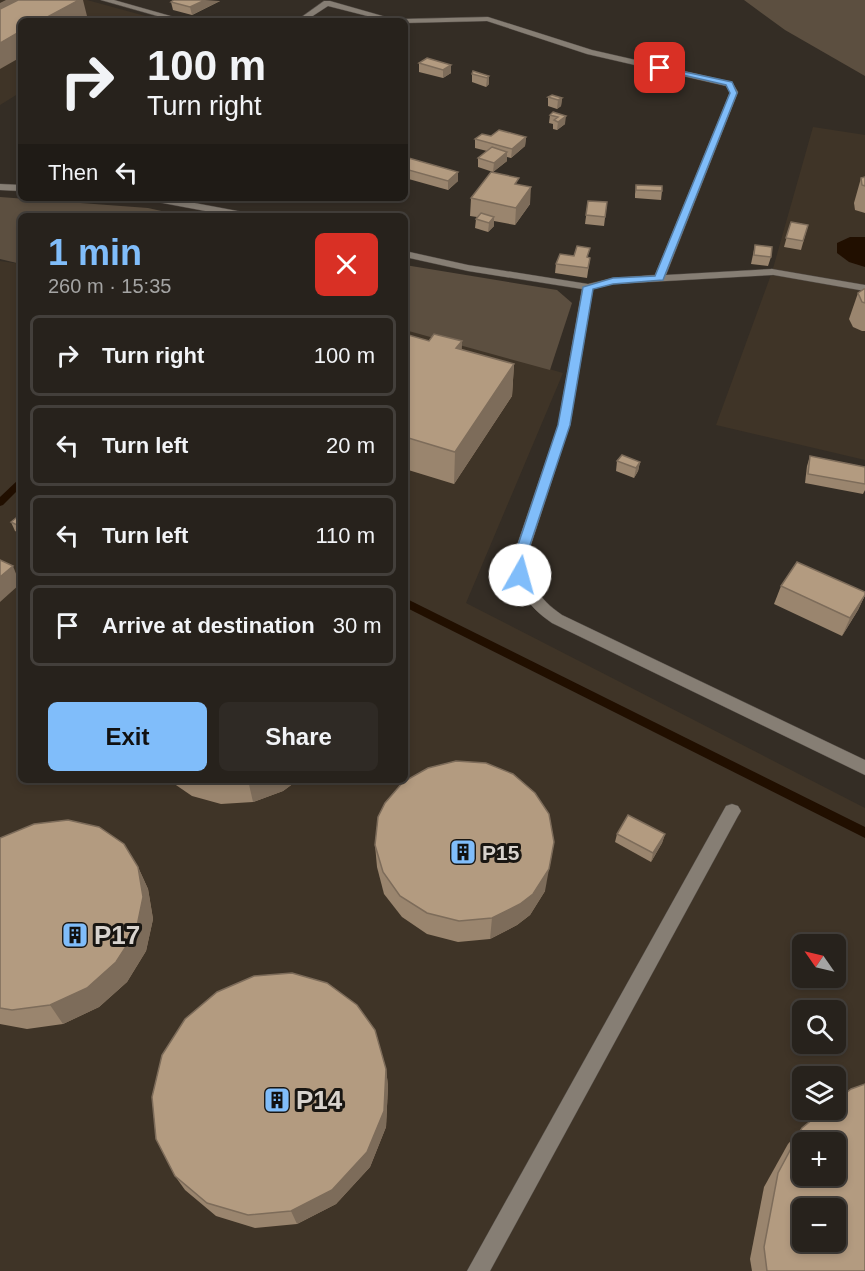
<!DOCTYPE html>
<meta charset="utf-8">
<style>
body{margin:0;font-family:Helvetica,sans-serif;background:#2f2a25;color:#f1f3f6;height:100vh;display:flex;flex-direction:column;font-size:22px;white-space:nowrap}
*{box-sizing:border-box;margin:0}
p{font-size:20px;color:#a4a4a3}
.icon{flex:none;width:33px;height:33px;fill:none;stroke:currentColor;stroke-width:2;stroke-linecap:round;stroke-linejoin:round}
.map{position:relative;flex:1;overflow:hidden}
.drawer{position:absolute;left:18px;top:213px;width:390px;height:570px;display:flex;flex-direction:column;background:#27221c;border-radius:9px;box-shadow:0 3px 9px #0003,0 0 0 2px #433f3b}
.drawer>*{flex:none}
.hud{position:absolute;left:18px;top:18px;width:390px;height:183px;border-radius:9px;box-shadow:0 3px 9px #0003,0 0 0 2px #433f3b;background:#27221c;color:#f1f3f6;overflow:hidden}
.needle{width:39px;rotate:304deg}
.fabs{position:absolute;left:792px;top:934px;display:grid;gap:12px}
.fabs a{display:grid;place-items:center;width:54px;height:54px;border-radius:9px;background:#27221c;box-shadow:0 3px 9px #0003,0 0 0 2px #433f3b;font-size:30px}
.pin{position:absolute;display:grid;place-items:center;width:51px;height:51px;color:#fff;margin:-26px;border-radius:12px;box-shadow:0 3px 9px #0006}
.me{position:absolute;width:66px;margin:-33px;rotate:7deg;stroke-linejoin:round;filter:drop-shadow(0 0 4px #0008)}
.turn{display:flex;align-items:center;gap:21px;height:126px;padding:0 30px;font-size:27px}
.turn .icon{width:78px;height:78px;stroke-width:2.5}
.turn b{display:block;font-size:42px;line-height:51px}
.then{display:flex;align-items:center;height:57px;padding:0 30px;background:#0003;gap:12px;font-size:22px}
.round{display:grid;place-items:center;flex:none;width:63px;height:63px;border-radius:9px;background:#2f2a25}
.summary{display:flex;align-items:center;justify-content:space-between;height:102px;padding:0 30px}
h1{font-size:36px;font-weight:600;line-height:45px;color:#80bdfa}
.primary-button{display:flex;gap:12px;margin-top:auto;padding:12px 30px}
.primary-button a{flex:1;height:69px;border-radius:9px;background:#80bdfa;color:#111;font-size:24px;font-weight:600;line-height:69px;text-align:center}
.primary-button a+a{background:#2f2a25;color:#f1f3f6}
ul{padding:0;list-style:none}
li{display:flex;align-items:center;gap:18px;height:81px;margin:0 12px 9px;padding:0 18px;border:3px solid #433f3b;border-radius:9px}
li div{flex:1}
li b{display:block;font-size:22px}
li em{font-style:normal}
.map>svg:first-child{display:block}
</style>
<div class="map">
<svg width="865" height="1271" viewBox="0 0 865 1271">
<rect width="100%" height="100%" fill="#342d25"/>
<!-- built -->
<g fill="#3f3427" fill-rule="evenodd">
<path d="M 0,0 L 87,0 L 149,17 L 142,21 L 21,21 L 21,92 L 0,105 Z"/>
<path d="M 813,127 L 865,135 L 865,460 L 716,425 L 772,272 Z"/>
<path d="M 0,261 L 21,264 L 21,780 L 405,780 L 405,327 L 563,373 L 466,603 L 865,808 L 865,1271 L 0,1271 ZM 802,945 L 836,945 L 836,978 L 802,978 ZM 802,1011 L 836,1011 L 836,1044 L 802,1044 ZM 802,1077 L 836,1077 L 836,1110 L 802,1110 ZM 802,1143 L 836,1143 L 836,1176 L 802,1176 ZM 802,1209 L 836,1209 L 836,1242 L 802,1242 Z"/>
</g>
<!-- green -->
<g fill="#5c4f40">
<path d="M 744,0 L 865,0 L 865,76 L 785,30 Z"/>
<path d="M 0,197 L 148,208 L 184,216 L 21,216 L 21,264 L 0,259 Z"/>
<path d="M 405,265 L 557,290 L 572,303 L 550,370 L 405,330 Z"/>
</g>
<!-- water -->
<path fill="#210f00" d="M 850,237 L 865,237 L 865,267 L 849,262 L 837,253 L 837,243 Z"/>
<g fill="none" stroke-linecap="round" stroke-linejoin="round">
<!-- stream -->
<g fill="#210f00" fill-rule="evenodd">
<path d="M 21,479 L 21,487 L 3,505 L 0,506 L 0,497 L 18,480 Z"/>
<path d="M 405,598 L 865,827 L 865,838 L 405,607 Z"/>
</g>
<defs>
<g id="lane">
<path d="M 772,269 L 865,285 L 865,291 L 768,274 L 767,272 Z"/>
<path d="M 732,804 L 738,806 L 741,811 L 738,816 L 490,1271 L 467,1271 L 726,806 Z"/>
</g>
<g id="street">
<path d="M 101,0 L 114,0 L 188,21 L 175,21 Z"/>
<path d="M 324,1 L 330,1 L 400,21 L 387,21 L 328,6 L 305,21 L 296,21 Z"/>
<path d="M 488,17 L 592,50 L 732,82 L 738,92 L 666,275 L 772,269 L 777,272 L 772,275 L 613,284 L 593,289 L 570,425 L 528,554 C 529,584 538,598 562,615 L 865,760 L 865,775 L 552,623 C 526,605 514,586 514,554 L 558,425 L 582,289 L 468,271 L 405,257 L 405,251 L 468,265 L 588,284 L 613,278 L 655,275 L 730,92 L 726,86 L 587,54 L 487,21 L 405,23 L 405,21 L 401,21 L 405,19 Z"/>
<path d="M 0,184 L 21,185 L 21,191 L 0,190 Z"/>
<path d="M 147,198 L 168,198 L 248,213 L 253,216 L 232,216 L 152,201 Z"/>
</g>
</defs>
<!-- lane casing -->
<use href="#lane" stroke="#514a44" stroke-width="1"/>
<!-- street casing -->
<use href="#street" stroke="#514a44" stroke-width="1"/>
<!-- lane -->
<use href="#lane" fill="#867e74" fill-rule="evenodd"/>
<!-- street -->
<use href="#street" fill="#867e74" fill-rule="evenodd"/>
</g>
<!-- wall -->
<g fill="#9a856e">
<path d="M 220,1 L 192,15 L 173,10 L 171,2 Z"/>
<path d="M 427,58 L 451,73 L 443,78 L 419,72 L 419,63 Z"/>
<path d="M 472,74 L 489,76 L 489,84 L 486,87 L 472,82 Z"/>
<path d="M 548,97 L 562,98 L 561,106 L 557,109 L 548,106 Z"/>
<path d="M 553,112 L 565,124 L 557,130 L 553,129 L 553,124 L 549,123 L 550,115 Z"/>
<path d="M 491,136 L 526,137 L 525,146 L 511,158 L 507,157 L 507,161 L 493,172 L 478,167 L 478,158 L 487,151 L 475,148 L 475,139 Z"/>
<path d="M 405,157 L 458,181 L 448,190 L 405,178 Z"/>
<path d="M 865,177 L 865,213 L 855,210 L 854,203 L 861,178 Z"/>
<path d="M 519,184 L 530,204 L 515,225 L 494,221 L 494,226 L 488,232 L 475,228 L 476,219 L 477,217 L 470,216 L 471,198 Z"/>
<path d="M 636,185 L 662,191 L 661,200 L 635,198 L 635,194 Z"/>
<path d="M 588,201 L 607,202 L 604,226 L 585,224 Z"/>
<path d="M 791,222 L 808,225 L 801,250 L 784,247 Z"/>
<path d="M 755,245 L 771,257 L 768,266 L 751,264 Z"/>
<path d="M 588,258 L 590,258 L 587,278 L 555,273 L 556,264 Z"/>
<path d="M 865,289 L 865,331 L 862,331 L 853,327 L 849,319 L 858,293 Z"/>
<path d="M 405,334 L 429,341 L 462,341 L 461,350 L 514,364 L 512,396 L 454,484 L 405,469 Z"/>
<path d="M 810,456 L 865,467 L 865,490 L 863,494 L 805,483 L 807,466 Z"/>
<path d="M 617,461 L 640,462 L 638,471 L 634,478 L 616,471 Z"/>
<path d="M 21,514 L 21,534 L 15,531 L 11,522 Z"/>
<path d="M 781,586 L 865,595 L 858,610 L 842,636 L 774,604 Z"/>
<path d="M 171,780 L 298,780 L 283,791 L 253,802 L 221,804 L 192,796 L 173,783 Z"/>
<path d="M 617,834 L 665,834 L 662,843 L 651,862 L 615,842 Z"/>
<path d="M 0,838 L 138,867 L 148,889 L 153,919 L 146,951 L 127,982 L 99,1007 L 63,1024 L 27,1029 L 0,1024 Z"/>
<path d="M 375,845 L 545,891 L 530,915 L 517,925 L 490,939 L 458,942 L 427,934 L 402,917 L 384,894 L 377,867 Z"/>
<path d="M 386,1069 L 388,1086 L 386,1127 L 370,1167 L 336,1204 L 297,1224 L 255,1228 L 216,1216 L 185,1190 L 175,1176 Z"/>
<path d="M 802,1128 L 865,1271 L 752,1271 L 750,1259 L 764,1187 L 788,1144 Z"/>
</g>
<!-- shaded-wall -->
<g fill="#7d6c5a">
<path d="M 6,0 L 42,0 L 0,35 L 0,3 Z"/>
<path d="M 79,0 L 83,0 L 88,20 L 86,21 L 40,21 Z"/>
<path d="M 205,0 L 220,1 L 192,15 L 190,7 Z"/>
<path d="M 21,31 L 21,57 L 0,69 L 0,43 Z"/>
<path d="M 451,65 L 451,73 L 443,78 L 443,70 Z"/>
<path d="M 489,76 L 489,84 L 486,87 L 487,78 Z"/>
<path d="M 562,98 L 561,106 L 557,109 L 558,100 Z"/>
<path d="M 566,116 L 565,124 L 557,130 L 558,122 Z"/>
<path d="M 526,137 L 525,146 L 511,158 L 512,149 Z"/>
<path d="M 507,152 L 507,161 L 493,172 L 494,163 Z"/>
<path d="M 458,172 L 458,181 L 448,190 L 448,181 Z"/>
<path d="M 531,187 L 530,204 L 515,225 L 516,208 Z"/>
<path d="M 494,217 L 494,226 L 488,232 L 489,223 Z"/>
<path d="M 462,341 L 461,374 L 456,348 Z"/>
<path d="M 514,364 L 512,396 L 454,484 L 455,452 Z"/>
<path d="M 640,462 L 638,471 L 634,478 L 636,468 Z"/>
<path d="M 13,566 L 20,584 L 0,602 L 0,577 Z"/>
<path d="M 865,595 L 858,610 L 842,636 L 850,618 Z"/>
<path d="M 248,780 L 298,780 L 283,791 L 253,802 Z"/>
<path d="M 665,834 L 662,843 L 651,862 L 653,853 Z"/>
<path d="M 554,842 L 545,891 L 530,915 L 517,925 L 490,939 L 492,918 Z"/>
<path d="M 138,867 L 148,889 L 153,919 L 146,951 L 127,982 L 99,1007 L 63,1024 L 50,1005 Z"/>
<path d="M 386,1069 L 388,1086 L 386,1127 L 370,1167 L 336,1204 L 297,1224 L 291,1211 Z"/>
</g>
<!-- building -->
<g fill="#b39b80" stroke="#7d6c5a" stroke-width="1.5" fill-rule="evenodd">
<path d="M 18,0 L 79,0 L 40,21 L 21,21 L 21,31 L 0,43 L 0,9 Z"/>
<path d="M 174,0 L 205,0 L 190,7 L 171,2 Z"/>
<path d="M 427,58 L 451,65 L 443,70 L 419,63 Z"/>
<path d="M 473,71 L 489,76 L 487,78 L 472,74 Z"/>
<path d="M 552,95 L 562,98 L 558,100 L 548,97 Z"/>
<path d="M 553,112 L 566,116 L 558,122 L 554,120 L 558,117 L 550,115 Z"/>
<path d="M 499,130 L 526,137 L 512,149 L 475,139 L 482,134 L 491,136 Z"/>
<path d="M 492,147 L 507,152 L 494,163 L 478,158 Z"/>
<path d="M 405,157 L 458,172 L 448,181 L 405,169 Z"/>
<path d="M 491,172 L 519,178 L 515,184 L 531,187 L 516,208 L 471,198 Z"/>
<path d="M 865,177 L 865,186 L 862,185 L 861,178 Z"/>
<path d="M 636,185 L 662,186 L 662,191 L 636,190 Z"/>
<path d="M 588,201 L 607,202 L 605,217 L 586,215 Z"/>
<path d="M 481,213 L 494,217 L 489,223 L 476,219 Z"/>
<path d="M 791,222 L 808,225 L 803,241 L 786,238 Z"/>
<path d="M 755,245 L 772,247 L 771,257 L 754,255 Z"/>
<path d="M 577,246 L 590,248 L 587,257 L 590,258 L 588,268 L 556,264 L 560,254 L 574,256 Z"/>
<path d="M 864,289 L 865,289 L 865,303 L 862,302 L 858,293 Z"/>
<path d="M 405,334 L 429,341 L 434,334 L 462,341 L 456,348 L 514,364 L 455,452 L 405,437 Z"/>
<path d="M 622,455 L 640,462 L 636,468 L 617,461 Z"/>
<path d="M 810,456 L 865,467 L 865,484 L 808,474 Z"/>
<path d="M 21,514 L 21,527 L 11,522 Z"/>
<path d="M 0,560 L 13,566 L 0,577 Z"/>
<path d="M 797,562 L 865,592 L 865,595 L 850,618 L 781,586 Z"/>
<path d="M 456,761 L 486,763 L 513,774 L 535,793 L 549,814 L 554,842 L 549,869 L 533,894 L 520,904 L 492,918 L 459,921 L 427,913 L 400,896 L 383,872 L 375,845 L 378,817 L 385,803 L 403,782 L 428,768 Z"/>
<path d="M 628,815 L 665,834 L 653,853 L 617,834 Z"/>
<path d="M 68,820 L 99,827 L 124,844 L 138,867 L 143,897 L 136,931 L 116,962 L 87,988 L 50,1005 L 12,1010 L 0,1008 L 0,838 L 34,824 Z"/>
<path d="M 292,973 L 327,983 L 357,1005 L 375,1030 L 386,1069 L 384,1111 L 367,1152 L 332,1190 L 291,1211 L 248,1215 L 207,1203 L 175,1176 L 156,1139 L 152,1097 L 162,1055 L 185,1019 L 217,992 L 254,976 Z"/>
<path d="M 865,1084 L 865,1271 L 767,1271 L 764,1247 L 778,1173 L 802,1128 L 824,1110 L 836,1110 L 836,1101 L 851,1089 ZM 802,1143 L 836,1143 L 836,1176 L 802,1176 ZM 802,1209 L 836,1209 L 836,1242 L 802,1242 Z"/>
</g>
<!-- route -->
<path fill="#80bdfa" stroke="#537ba2" stroke-width="1.5" d="M 657,66 L 732,82 L 737,93 L 663,280 L 613,284 L 593,289 L 570,425 L 527,554 L 527,575 L 520,580 L 514,575 L 515,554 L 558,425 L 583,287 L 613,278 L 655,276 L 730,93 L 726,85 L 657,69 Z"/>
<!-- icons -->
<defs>
<symbol id="building-square" viewBox="-11 -11 22 22"><rect x="-9" y="-9" width="18" height="18" rx="4" fill="#80bdfa" stroke="#191612"/><path d="M-4-6H4V6H1V3H-1V6H-4ZM-2.5-4.3h1.7v1.8h-1.7ZM.8-4.3h1.7v1.8H.8ZM-2.5-1h1.7V.8h-1.7ZM.8-1h1.7V.8H.8Z" fill="#111"/></symbol>
</defs>
<g fill-rule="evenodd">
<use href="#building-square" x="448" y="837" width="30" height="30"/>
<use href="#building-square" x="60" y="920" width="30" height="30"/>
<use href="#building-square" x="262" y="1085" width="30" height="30"/>
</g>
<g text-anchor="middle" dominant-baseline="central" stroke-width="6" stroke-linejoin="round" paint-order="stroke">
<!-- poi labels -->
<g font-size="21" font-weight="bold" fill="#d8d3ce" stroke="#191612" text-anchor="start">
<text x="482" y="852">P15</text>
</g>
<!-- near-poi labels -->
<g font-size="26" font-weight="bold" fill="#d8d3ce" stroke="#191612" text-anchor="start">
<text x="94" y="935">P17</text>
<text x="296" y="1100">P14</text>
</g>
</g>
</svg>
<div class="fabs">
<a><svg class="needle" viewBox="-14 -14 28 28"><path d="M0-13l5 13h-10z" fill="#e53935"/><path d="M0 13l5-13h-10z" fill="#a4a4a3"/></svg></a>
<a><svg class="icon" aria-label="search" viewBox="0 0 24 24"><circle cx="10" cy="10" r="6"/><path d="M15 15l6 6"/></svg></a>
<a><svg class="icon" aria-label="layers" viewBox="0 0 24 24"><path d="M12 4l9 5-9 5-9-5zM3 14l9 5 9-5"/></svg></a>
<a>+</a>
<a>−</a>
</div>
<div class="pin" style="left:660px;top:68px;background:#d93025"><svg class="icon" aria-label="arrive" viewBox="0 0 24 24"><path d="M6 21V4h12l-3 4 3 4H6"/></svg></div>
<svg class="me" style="left:520px;top:575px" viewBox="-20 -20 40 40"><circle r="19" fill="#fff"/><path d="M0-13L10 11 0 6-10 11z" fill="#80bdfa"/></svg>
<div class="hud">
<div class="turn"><svg class="icon" aria-label="right" viewBox="0 0 24 24"><path d="M7 20v-9h11M14 6l5 5-5 5"/></svg><div><b>100 m</b>Turn right</div></div>
<div class="then">Then<svg class="icon" aria-label="left" viewBox="0 0 24 24"><path d="M17 20v-9H6M10 6l-5 5 5 5"/></svg></div>
</div>
<section class="drawer">
<div class="summary"><div><h1>1 min</h1><p>260 m · 15:35</p></div><a class="round" style="background:#d93025;color:#fff"><svg class="icon" aria-label="close" viewBox="0 0 24 24"><path d="M6 6l12 12M18 6L6 18"/></svg></a></div>
<ul>
<li><svg class="icon" aria-label="right" viewBox="0 0 24 24"><path d="M7 20v-9h11M14 6l5 5-5 5"/></svg><div><b>Turn right</b></div><em>100 m</em></li>
<li><svg class="icon" aria-label="left" viewBox="0 0 24 24"><path d="M17 20v-9H6M10 6l-5 5 5 5"/></svg><div><b>Turn left</b></div><em>20 m</em></li>
<li><svg class="icon" aria-label="left" viewBox="0 0 24 24"><path d="M17 20v-9H6M10 6l-5 5 5 5"/></svg><div><b>Turn left</b></div><em>110 m</em></li>
<li><svg class="icon" aria-label="arrive" viewBox="0 0 24 24"><path d="M6 21V4h12l-3 4 3 4H6"/></svg><div><b>Arrive at destination</b></div><em>30 m</em></li>
</ul>
<div class="primary-button"><a>Exit</a><a>Share</a></div>
</section>
</div>
